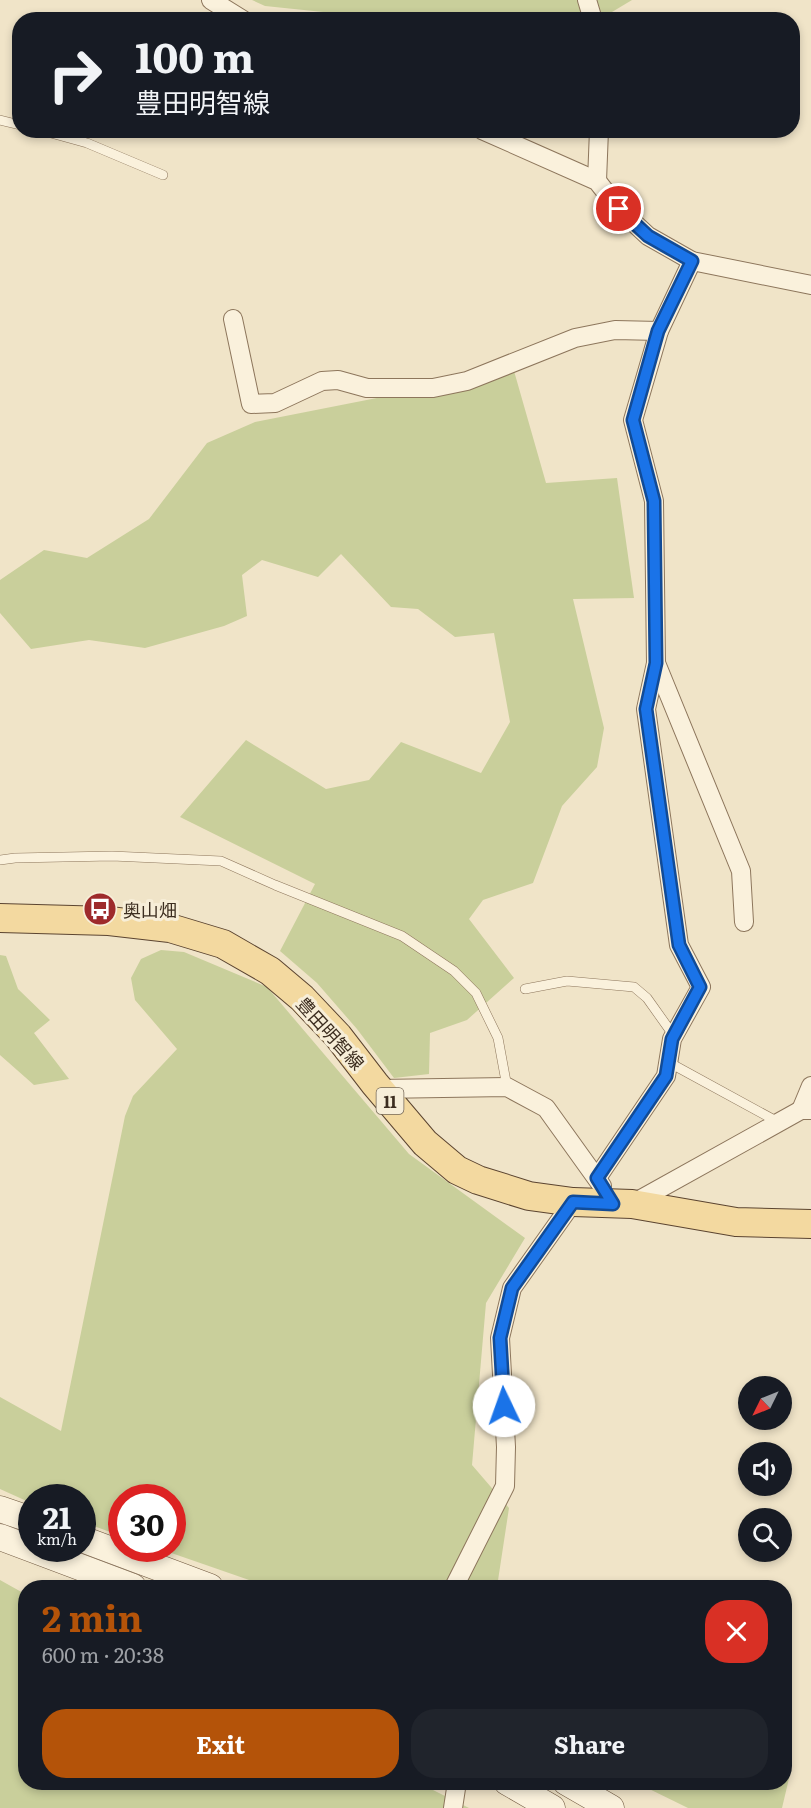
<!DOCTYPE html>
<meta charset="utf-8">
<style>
body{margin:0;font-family:Literata,"Noto Sans JP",serif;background:#20242c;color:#f1f3f6;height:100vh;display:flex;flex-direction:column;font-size:22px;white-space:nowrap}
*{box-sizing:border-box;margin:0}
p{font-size:20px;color:#9ea1a6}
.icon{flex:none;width:33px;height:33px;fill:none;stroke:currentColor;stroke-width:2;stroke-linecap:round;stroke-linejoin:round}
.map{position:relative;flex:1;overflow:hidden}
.side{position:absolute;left:18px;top:1580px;width:774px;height:210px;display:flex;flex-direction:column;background:#171b24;border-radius:24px;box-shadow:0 3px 9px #0003}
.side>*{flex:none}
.top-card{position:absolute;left:12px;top:12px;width:788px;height:126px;border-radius:24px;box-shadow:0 3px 9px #0003;background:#171b24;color:#f1f3f6;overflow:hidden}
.needle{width:39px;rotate:227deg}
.buttons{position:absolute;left:738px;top:1376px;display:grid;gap:12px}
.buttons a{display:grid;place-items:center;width:54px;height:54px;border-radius:50%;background:#171b24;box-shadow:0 3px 9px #0003;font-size:30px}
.speed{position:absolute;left:18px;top:1484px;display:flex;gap:12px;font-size:30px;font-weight:700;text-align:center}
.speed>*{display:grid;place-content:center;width:78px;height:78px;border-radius:50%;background:#171b24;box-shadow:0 3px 9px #0003;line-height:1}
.speed small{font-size:15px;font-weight:400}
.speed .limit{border:9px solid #d22;background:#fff;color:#111}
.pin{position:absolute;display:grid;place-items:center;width:51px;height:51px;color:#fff;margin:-26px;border:3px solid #fff;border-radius:50%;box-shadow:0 2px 6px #0007}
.me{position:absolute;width:66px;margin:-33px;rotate:357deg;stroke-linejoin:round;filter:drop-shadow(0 0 4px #0008)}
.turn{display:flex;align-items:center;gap:21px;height:126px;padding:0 24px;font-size:27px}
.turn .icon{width:78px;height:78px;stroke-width:2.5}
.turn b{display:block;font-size:42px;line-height:51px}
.round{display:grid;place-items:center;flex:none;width:63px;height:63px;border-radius:24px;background:#20242c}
.headline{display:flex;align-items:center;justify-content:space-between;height:102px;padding:0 24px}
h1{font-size:36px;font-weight:700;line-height:45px;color:#b45309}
.button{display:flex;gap:12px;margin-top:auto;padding:12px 24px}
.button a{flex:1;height:69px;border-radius:24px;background:#b45309;color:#fff;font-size:24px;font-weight:700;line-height:69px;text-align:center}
.button a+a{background:#20242c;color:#f1f3f6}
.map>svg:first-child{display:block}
</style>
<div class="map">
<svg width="811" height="1808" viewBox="0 0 811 1808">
<rect width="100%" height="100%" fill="#f0e4c8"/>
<!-- green -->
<g fill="#c9cf9b">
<path d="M 252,0 L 632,0 L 607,15 L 593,20 L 391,19 L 265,6 Z"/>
<path d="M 514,371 L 546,483 L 617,478 L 634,598 L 573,599 L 604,728 L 597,767 L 562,806 L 533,883 L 483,900 L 469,919 L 514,978 L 467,1020 L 430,1033 L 429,1074 L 394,1078 L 357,1029 L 317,983 L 280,951 L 315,884 L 180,817 L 246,740 L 326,789 L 369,780 L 401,742 L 481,773 L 510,722 L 494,633 L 455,637 L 418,609 L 391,607 L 341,554 L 318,577 L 262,560 L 242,575 L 247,616 L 224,626 L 145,648 L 89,640 L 31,649 L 0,613 L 0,580 L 44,550 L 87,558 L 149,519 L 207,443 L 255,422 Z"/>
<path d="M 161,950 L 184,952 L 267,987 L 409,1154 L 525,1238 L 486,1303 L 472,1465 L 509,1508 L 497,1587 L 263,1587 L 252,1581 L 157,1548 L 172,1548 L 172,1497 L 122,1497 L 121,1536 L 83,1522 L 82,1497 L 32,1497 L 31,1503 L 0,1489 L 0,1397 L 61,1431 L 125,1116 L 133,1096 L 177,1049 L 135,1000 L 131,978 L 141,959 Z"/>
<path d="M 0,955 L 6,956 L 18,989 L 50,1020 L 34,1033 L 69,1079 L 34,1085 L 0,1055 Z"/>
<path d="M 0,1580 L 25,1594 L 26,1782 L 417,1782 L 469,1808 L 0,1808 Z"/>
<path d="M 785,1769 L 791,1770 L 782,1808 L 688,1808 L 635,1782 L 784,1782 Z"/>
</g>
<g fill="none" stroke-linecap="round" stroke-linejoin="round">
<defs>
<g id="lane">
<path d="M 0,120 L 20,125"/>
<path d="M 40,130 L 87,143 L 163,175"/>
<path d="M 0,860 L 15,858 L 112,856 L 221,861 L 275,885 L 402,936 L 454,971 L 476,993 L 498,1038 L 507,1087"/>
<path d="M 525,989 L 567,981 L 634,987 L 647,998 L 674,1036"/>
<path d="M 668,1062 L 778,1122"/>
</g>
<g id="street">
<path d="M 211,0 L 243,20"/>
<path d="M 587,0 L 593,20"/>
<path d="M 482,130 L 597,181 L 619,209 L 648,236 L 692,261 L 811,285"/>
<path d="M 597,181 L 599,130"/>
<path d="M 233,319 L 251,404 L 275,403 L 322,381 L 338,380 L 367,388 L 433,388 L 467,381 L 575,338 L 615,330 L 659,331"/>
<path d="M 656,663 L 741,871 L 744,922"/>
<path d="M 379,1089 L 507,1087 L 546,1108 L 602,1186"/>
<path d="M 801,1110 L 811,1086"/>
<path d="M 597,1178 L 666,1076 L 672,1039 L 701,987 L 679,945 L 646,709 L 656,663 L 654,501 L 633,420 L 659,331 L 692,261"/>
<path d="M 632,1204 L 801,1110 L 811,1110"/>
<path d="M 454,1587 L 505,1486 L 506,1447 L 500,1338 L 512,1288 L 573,1202"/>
<path d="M 453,1808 L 457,1782"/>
</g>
<g id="secondary">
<path d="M 0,1509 L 32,1520"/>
<path d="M 0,1537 L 133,1587"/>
<path d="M 82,1539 L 210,1587"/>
<path d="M 507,1782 L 552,1808"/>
<path d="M 566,1782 L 611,1808"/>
</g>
<path id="primary" d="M 0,918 L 109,921 L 170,928 L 223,944 L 270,971 L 302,998 L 338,1036 L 375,1084 L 425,1143 L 457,1170 L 478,1180 L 529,1196 L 573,1202 L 632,1204 L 736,1222 L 811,1224"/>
</defs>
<!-- lane casing -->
<use href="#lane" stroke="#8d765c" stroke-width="10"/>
<!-- street casing -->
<use href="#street" stroke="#8d765c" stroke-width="20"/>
<!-- secondary casing -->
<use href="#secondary" stroke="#6f573f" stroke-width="27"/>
<!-- primary casing -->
<use href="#primary" stroke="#5b4430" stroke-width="30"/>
<!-- lane -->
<use href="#lane" stroke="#faf1dc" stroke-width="9"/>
<!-- street -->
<use href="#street" stroke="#faf1dc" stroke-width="18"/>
<!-- secondary -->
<use href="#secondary" stroke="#faf1dc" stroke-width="26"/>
<!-- primary -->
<use href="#primary" stroke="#f3d9a0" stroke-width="28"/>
</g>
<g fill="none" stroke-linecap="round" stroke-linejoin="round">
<defs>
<path id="route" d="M 504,1406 L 500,1338 L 512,1288 L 573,1202 L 613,1204 L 597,1178 L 666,1076 L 672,1039 L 700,987 L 679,945 L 646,709 L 656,663 L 654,501 L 633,420 L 658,331 L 692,261 L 648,236 L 619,209"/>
</defs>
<!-- route casing -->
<use href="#route" stroke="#114b97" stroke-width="15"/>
<!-- route -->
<use href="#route" stroke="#1a73e8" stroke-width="10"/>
</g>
<!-- icons -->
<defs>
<symbol id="bus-disc" viewBox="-11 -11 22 22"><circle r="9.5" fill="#9e2a2b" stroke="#f7eed8"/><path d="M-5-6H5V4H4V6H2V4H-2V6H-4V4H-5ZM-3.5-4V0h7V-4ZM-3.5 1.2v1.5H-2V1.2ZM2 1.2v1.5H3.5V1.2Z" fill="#fff"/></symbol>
</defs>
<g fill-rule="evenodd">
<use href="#bus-disc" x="81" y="890" width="38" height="38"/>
</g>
<g text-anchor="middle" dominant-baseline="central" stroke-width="6" stroke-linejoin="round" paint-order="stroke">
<!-- shield labels -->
<rect fill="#f7eed8" stroke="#756857" stroke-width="1.5" x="376.5" y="1088" width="27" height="26" rx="4.5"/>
<g font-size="16" font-weight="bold" fill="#3d2e20">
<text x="390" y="1101">11</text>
</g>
<!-- poi labels -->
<g font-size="18" fill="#3d2e20" stroke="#f7eed8" text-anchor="start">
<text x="123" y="909">奥山畑</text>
</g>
<!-- street labels -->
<g font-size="18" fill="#3d2e20" stroke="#f7eed8">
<text transform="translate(331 1033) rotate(48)">豊田明智線</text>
</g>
</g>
</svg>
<div class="buttons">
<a><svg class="needle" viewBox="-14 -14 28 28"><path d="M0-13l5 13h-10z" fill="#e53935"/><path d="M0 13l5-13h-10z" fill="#9ea1a6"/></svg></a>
<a><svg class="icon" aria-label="sound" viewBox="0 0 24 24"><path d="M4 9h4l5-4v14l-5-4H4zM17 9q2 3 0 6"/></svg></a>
<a><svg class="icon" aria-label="search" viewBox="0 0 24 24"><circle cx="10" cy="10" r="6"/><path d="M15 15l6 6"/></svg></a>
</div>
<div class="speed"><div>21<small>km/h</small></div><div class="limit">30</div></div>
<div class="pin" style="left:619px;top:209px;background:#d93025"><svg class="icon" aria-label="arrive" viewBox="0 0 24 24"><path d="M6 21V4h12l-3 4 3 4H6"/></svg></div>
<svg class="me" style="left:504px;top:1406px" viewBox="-20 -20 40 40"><circle r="19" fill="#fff"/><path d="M0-13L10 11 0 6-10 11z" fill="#1a73e8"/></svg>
<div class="top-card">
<div class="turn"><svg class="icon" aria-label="right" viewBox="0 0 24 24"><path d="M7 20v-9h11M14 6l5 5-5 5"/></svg><div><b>100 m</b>豊田明智線</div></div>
</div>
<section class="side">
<div class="headline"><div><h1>2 min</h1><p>600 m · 20:38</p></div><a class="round" style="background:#d93025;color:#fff"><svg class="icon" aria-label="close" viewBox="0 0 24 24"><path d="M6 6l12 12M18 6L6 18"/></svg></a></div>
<div class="button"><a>Exit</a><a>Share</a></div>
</section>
</div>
